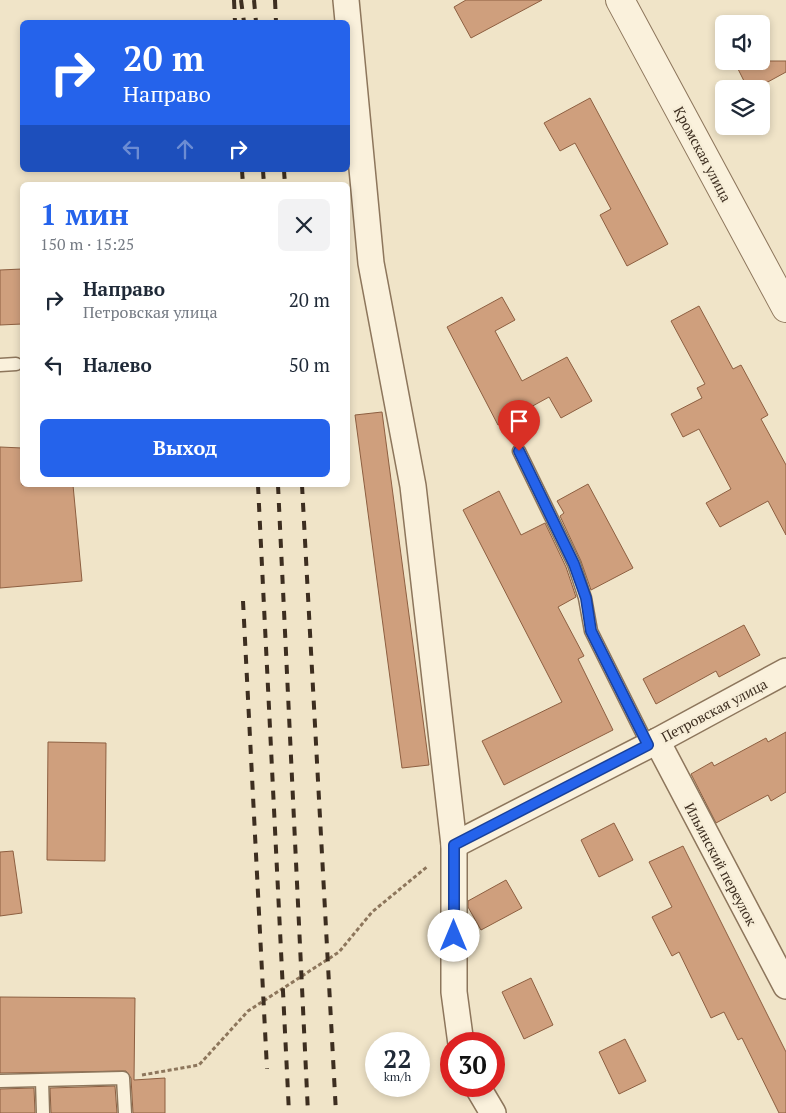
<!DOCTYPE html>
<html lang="ru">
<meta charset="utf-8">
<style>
body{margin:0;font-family:"PT Serif",serif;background:#f2f2f3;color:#1f2937;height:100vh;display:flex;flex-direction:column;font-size:19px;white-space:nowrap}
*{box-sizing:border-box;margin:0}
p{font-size:16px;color:#747a83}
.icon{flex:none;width:28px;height:28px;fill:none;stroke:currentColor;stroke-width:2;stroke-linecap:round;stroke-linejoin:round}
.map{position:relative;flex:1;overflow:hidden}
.side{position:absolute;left:20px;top:182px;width:330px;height:305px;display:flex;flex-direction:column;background:#fff;border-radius:8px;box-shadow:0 2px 8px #0003}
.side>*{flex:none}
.guide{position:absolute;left:20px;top:20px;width:330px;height:152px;border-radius:8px;box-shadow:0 2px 8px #0003;background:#2563eb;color:#fff;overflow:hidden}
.buttons{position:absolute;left:715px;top:15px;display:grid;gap:10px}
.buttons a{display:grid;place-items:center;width:55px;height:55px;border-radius:8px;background:#fff;box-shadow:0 2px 8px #0003;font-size:25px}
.speed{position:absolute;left:365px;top:1032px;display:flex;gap:10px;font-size:25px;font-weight:700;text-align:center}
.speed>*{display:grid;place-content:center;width:65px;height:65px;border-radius:50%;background:#fff;box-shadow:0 2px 8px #0003;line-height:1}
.speed small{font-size:12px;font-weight:400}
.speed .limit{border:8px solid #d22;background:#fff;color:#111}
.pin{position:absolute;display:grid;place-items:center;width:42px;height:42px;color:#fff;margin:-51px -21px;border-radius:50% 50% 50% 0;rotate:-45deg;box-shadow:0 0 5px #0007}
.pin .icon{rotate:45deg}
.me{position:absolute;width:55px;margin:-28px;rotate:0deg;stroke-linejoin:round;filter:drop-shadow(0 0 4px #0008)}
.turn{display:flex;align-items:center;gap:18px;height:105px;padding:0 20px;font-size:22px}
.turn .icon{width:65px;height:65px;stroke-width:2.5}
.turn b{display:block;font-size:35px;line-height:42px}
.lanes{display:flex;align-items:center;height:48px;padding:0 20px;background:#0003;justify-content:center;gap:25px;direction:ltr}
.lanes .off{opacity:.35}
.round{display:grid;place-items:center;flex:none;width:52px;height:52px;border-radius:8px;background:#f2f2f3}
.overview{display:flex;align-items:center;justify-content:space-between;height:85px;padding:0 20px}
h1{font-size:30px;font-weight:700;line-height:38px;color:#2563eb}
.button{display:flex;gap:10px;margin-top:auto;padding:10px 20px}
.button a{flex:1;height:58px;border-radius:8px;background:#2563eb;color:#fff;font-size:20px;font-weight:700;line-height:58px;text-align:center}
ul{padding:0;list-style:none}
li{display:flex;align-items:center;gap:15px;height:65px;padding:0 20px}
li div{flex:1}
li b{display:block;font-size:19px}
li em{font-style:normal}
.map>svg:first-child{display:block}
</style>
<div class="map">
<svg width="786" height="1113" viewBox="0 0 786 1113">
<rect width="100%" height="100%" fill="#f0e4c8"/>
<!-- building -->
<g fill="#cf9f7d" stroke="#8d5f41">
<path d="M 466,0 L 542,0 L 471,38 L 454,7 Z"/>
<path d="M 734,61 L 786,61 L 786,72 L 755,89 L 748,89 Z"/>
<path d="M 590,98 L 668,244 L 627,266 L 600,215 L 611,209 L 575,143 L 560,151 L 544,123 Z"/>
<path d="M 22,269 L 22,324 L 0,325 L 0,270 Z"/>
<path d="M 502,297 L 515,320 L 495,331 L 522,381 L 567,357 L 592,401 L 561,418 L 549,397 L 498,425 L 447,327 Z"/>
<path d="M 699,306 L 733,369 L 741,365 L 768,415 L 761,419 L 786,465 L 786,535 L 768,501 L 720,527 L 706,503 L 731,489 L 699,429 L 683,437 L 671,414 L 702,398 L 697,388 L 705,384 L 671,321 Z"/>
<path d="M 382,412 L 429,765 L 402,768 L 355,415 Z"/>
<path d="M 0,447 L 22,448 L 22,485 L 73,485 L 82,581 L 0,588 Z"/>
<path d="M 588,484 L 633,568 L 591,590 L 581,561 L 560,516 L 564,513 L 557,501 Z"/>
<path d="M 499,491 L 521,535 L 545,523 L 566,567 L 576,597 L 558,607 L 584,656 L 578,659 L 613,730 L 504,785 L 482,741 L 562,702 L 463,510 Z"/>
<path d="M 744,625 L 760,655 L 719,677 L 716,671 L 656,704 L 643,679 Z"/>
<path d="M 786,732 L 786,792 L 771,801 L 768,795 L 716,823 L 691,774 L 712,762 L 714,766 L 766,738 L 768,742 Z"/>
<path d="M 48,742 L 106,743 L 105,861 L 47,860 Z"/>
<path d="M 614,823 L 633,860 L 599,877 L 581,840 Z"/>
<path d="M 683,846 L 786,1052 L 786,1113 L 779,1113 L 742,1038 L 738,1040 L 724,1012 L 711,1018 L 679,952 L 672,956 L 652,917 L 672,907 L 649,862 Z"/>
<path d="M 13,851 L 22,913 L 0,916 L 0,852 Z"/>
<path d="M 506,880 L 522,908 L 481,930 L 468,907 L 468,901 Z"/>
<path d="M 531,978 L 553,1025 L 524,1039 L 502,992 Z"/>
<path d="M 0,997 L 135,998 L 134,1080 L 165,1078 L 165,1113 L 133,1113 L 131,1078 L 126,1071 L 0,1073 Z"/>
<path d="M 625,1039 L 646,1081 L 619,1094 L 599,1052 Z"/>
<path d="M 115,1086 L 117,1113 L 51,1113 L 50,1088 Z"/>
<path d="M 34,1088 L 35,1113 L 0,1113 L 0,1089 Z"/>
</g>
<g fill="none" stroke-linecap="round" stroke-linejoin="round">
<defs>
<g id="service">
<path d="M 0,365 L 16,364"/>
<path d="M 519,451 L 574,564 L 585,598 L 591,631 L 648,745"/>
<path d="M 42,1080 L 43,1113"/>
<path d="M 0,1081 L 123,1078 L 125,1113"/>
</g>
<g id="minor">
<path d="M 346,0 L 371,263 L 413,486 L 454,845 L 454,992 L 461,1044"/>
<path d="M 657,741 L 786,986"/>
<path d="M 454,845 L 657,741 L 786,671"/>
<path d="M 477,1086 L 493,1113"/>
</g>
<path id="tertiary" d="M 620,0 L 786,308"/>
</defs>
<!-- service casing -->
<use href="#service" stroke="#8d765c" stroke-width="15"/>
<!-- minor casing -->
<use href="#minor" stroke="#8d765c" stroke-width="28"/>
<!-- tertiary casing -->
<use href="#tertiary" stroke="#8d765c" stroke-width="30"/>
<!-- path -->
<path stroke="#8d765c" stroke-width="3" stroke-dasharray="4 2.5" stroke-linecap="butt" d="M 142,1075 L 199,1065 L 248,1011 L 339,952 L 372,912 L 428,866"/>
<!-- service -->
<use href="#service" stroke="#faf1dc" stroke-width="12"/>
<!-- minor -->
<use href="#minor" stroke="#faf1dc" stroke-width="25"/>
<!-- tertiary -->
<use href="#tertiary" stroke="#faf1dc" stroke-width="28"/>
<!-- rail -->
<g stroke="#3d2e20" stroke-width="4" stroke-dasharray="9 9" stroke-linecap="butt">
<path d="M 234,0 L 235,22"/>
<path d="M 241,0 L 244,22"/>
<path d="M 254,0 L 256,22"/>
<path d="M 275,0 L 276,22"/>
<path d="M 242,170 L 243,185"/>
<path d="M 263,170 L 264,185"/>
<path d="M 284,170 L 285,185"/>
<path d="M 258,485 L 289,1113"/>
<path d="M 278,485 L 308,1113"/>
<path d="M 302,485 L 336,1113"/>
<path d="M 243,601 L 267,1069"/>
</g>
</g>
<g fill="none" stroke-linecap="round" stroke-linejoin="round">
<defs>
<path id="route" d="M 454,936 L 454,845 L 648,745 L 591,631 L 586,598 L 574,564 L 519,451"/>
</defs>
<!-- route casing -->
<use href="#route" stroke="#184099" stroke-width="12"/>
<!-- route -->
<use href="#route" stroke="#2563eb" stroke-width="9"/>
</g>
<g text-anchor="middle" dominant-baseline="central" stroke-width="5" stroke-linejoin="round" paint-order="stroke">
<!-- street labels -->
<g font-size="14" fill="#3d2e20" stroke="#f7eed8">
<text transform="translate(703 154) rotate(62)">Кромская улица</text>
<text transform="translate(714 710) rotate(-28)">Петровская улица</text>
<text transform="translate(721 864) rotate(62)">Ильинский переулок</text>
</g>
</g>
</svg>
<div class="buttons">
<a><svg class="icon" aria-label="sound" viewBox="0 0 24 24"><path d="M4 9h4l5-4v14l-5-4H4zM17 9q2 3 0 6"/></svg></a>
<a><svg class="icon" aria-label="layers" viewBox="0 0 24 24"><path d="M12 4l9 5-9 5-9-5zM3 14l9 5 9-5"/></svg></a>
</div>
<div class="speed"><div>22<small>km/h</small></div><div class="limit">30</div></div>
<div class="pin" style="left:519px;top:451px;background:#d93025"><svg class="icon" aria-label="arrive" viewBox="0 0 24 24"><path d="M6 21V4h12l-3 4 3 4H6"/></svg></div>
<svg class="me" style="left:454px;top:936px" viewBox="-20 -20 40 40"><circle r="19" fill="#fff"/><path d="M0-13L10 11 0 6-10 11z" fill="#2563eb"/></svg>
<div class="guide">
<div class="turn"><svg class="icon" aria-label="right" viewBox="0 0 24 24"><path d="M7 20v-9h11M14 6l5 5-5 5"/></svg><div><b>20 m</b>Направо</div></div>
<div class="lanes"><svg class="icon off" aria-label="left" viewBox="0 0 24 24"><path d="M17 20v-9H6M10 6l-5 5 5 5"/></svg><svg class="icon off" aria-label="ahead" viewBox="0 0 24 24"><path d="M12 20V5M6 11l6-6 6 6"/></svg><svg class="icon" aria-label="right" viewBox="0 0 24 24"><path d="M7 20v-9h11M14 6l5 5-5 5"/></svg></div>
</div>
<section class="side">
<div class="overview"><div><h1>1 мин</h1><p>150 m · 15:25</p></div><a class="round"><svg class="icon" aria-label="close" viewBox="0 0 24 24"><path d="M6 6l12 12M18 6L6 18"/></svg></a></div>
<ul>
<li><svg class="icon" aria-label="right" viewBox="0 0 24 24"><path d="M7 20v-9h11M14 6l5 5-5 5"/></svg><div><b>Направо</b><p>Петровская улица</p></div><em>20 m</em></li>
<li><svg class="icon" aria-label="left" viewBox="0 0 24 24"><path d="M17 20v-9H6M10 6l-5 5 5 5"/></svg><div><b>Налево</b></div><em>50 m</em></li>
</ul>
<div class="button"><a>Выход</a></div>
</section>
</div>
